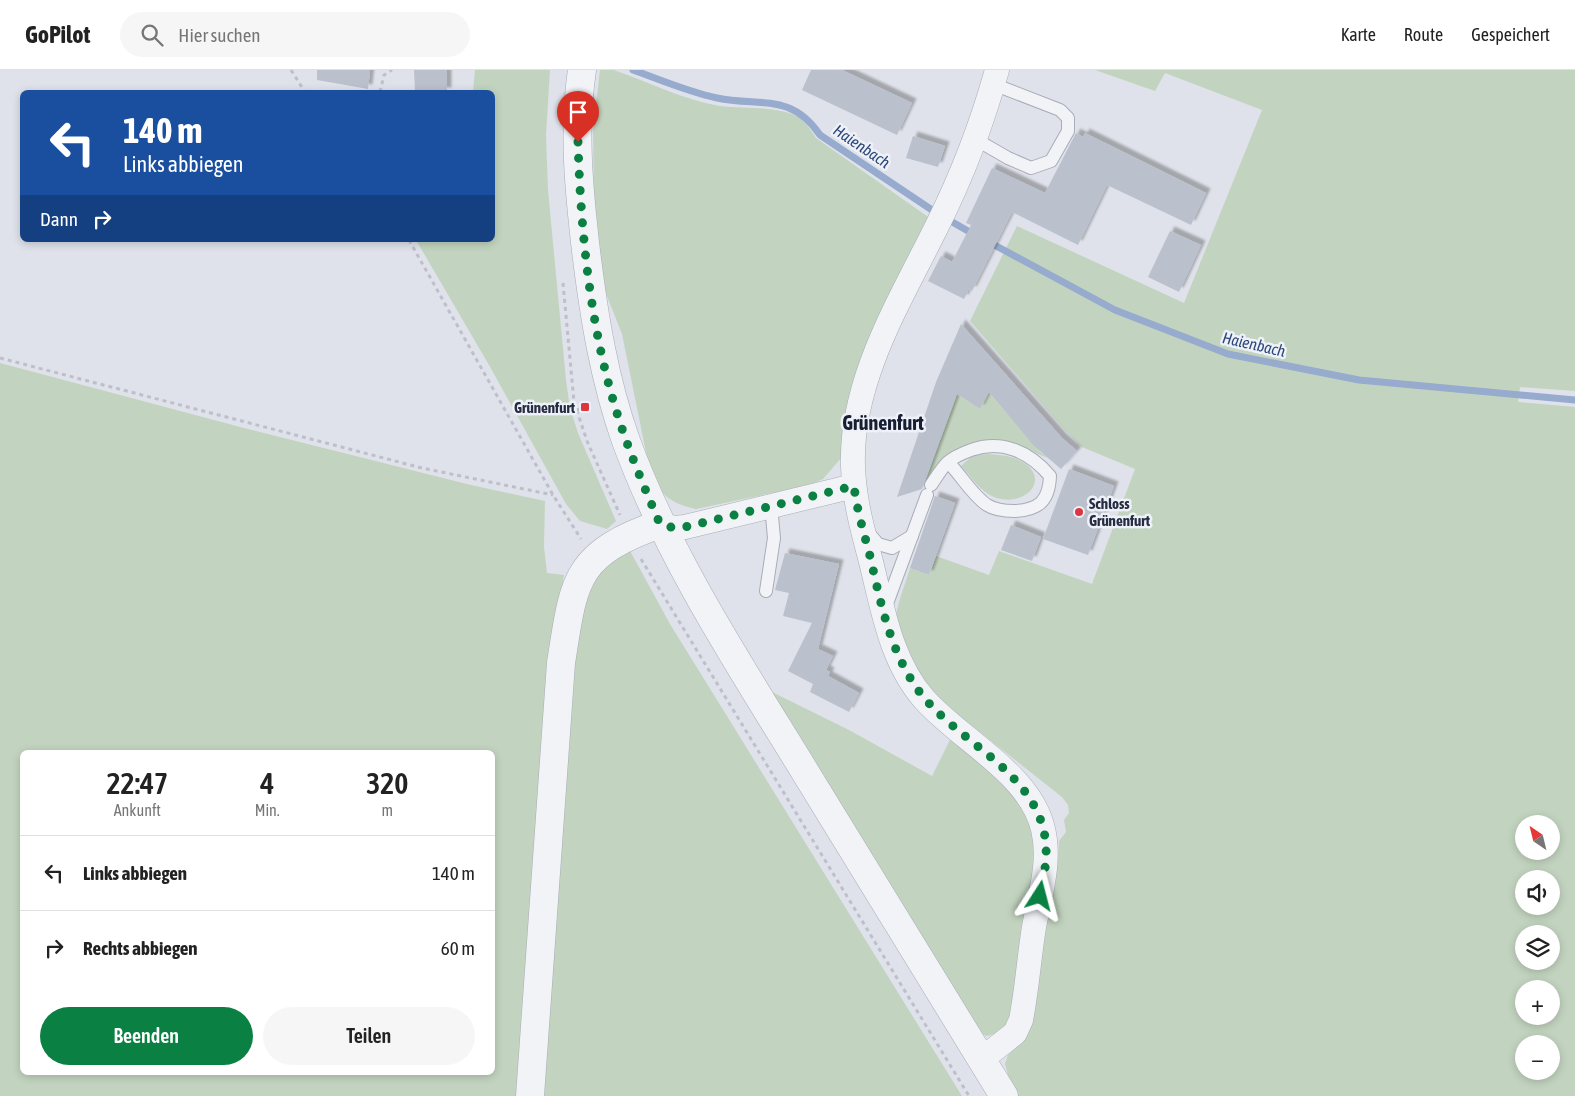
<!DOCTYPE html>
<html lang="de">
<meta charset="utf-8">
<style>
body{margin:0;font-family:"Asap Condensed",sans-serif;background:#f6f6f6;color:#222;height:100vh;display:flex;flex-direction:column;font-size:19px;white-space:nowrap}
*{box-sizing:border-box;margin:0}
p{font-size:16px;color:#767676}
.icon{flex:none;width:28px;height:28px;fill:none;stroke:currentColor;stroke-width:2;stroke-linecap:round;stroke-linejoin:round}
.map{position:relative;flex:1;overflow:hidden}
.details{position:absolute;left:20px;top:680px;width:475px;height:325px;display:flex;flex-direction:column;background:#fff;border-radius:8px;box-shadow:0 2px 8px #0003}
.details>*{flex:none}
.banner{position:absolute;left:20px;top:20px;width:475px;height:152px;border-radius:8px;box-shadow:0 2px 8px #0003;background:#1a4fa0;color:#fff;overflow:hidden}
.needle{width:32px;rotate:325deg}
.fabs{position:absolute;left:1515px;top:745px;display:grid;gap:10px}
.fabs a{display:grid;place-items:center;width:45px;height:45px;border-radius:50%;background:#fff;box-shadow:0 2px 8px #0003;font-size:25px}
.pin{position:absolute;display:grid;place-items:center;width:42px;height:42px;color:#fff;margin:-51px -21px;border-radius:50% 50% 50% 0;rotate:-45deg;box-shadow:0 0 5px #0007}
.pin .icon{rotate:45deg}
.me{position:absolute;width:55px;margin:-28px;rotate:9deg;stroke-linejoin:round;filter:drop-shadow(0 0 4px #0008)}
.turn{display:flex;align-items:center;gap:18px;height:105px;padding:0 20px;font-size:22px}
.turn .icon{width:65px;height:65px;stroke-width:2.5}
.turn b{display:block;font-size:35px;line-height:42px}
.then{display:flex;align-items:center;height:48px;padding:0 20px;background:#0003;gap:10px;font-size:19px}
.eta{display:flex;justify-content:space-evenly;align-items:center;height:85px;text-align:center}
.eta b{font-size:30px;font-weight:600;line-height:35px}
.button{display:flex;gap:10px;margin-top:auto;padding:10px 20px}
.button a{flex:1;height:58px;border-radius:30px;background:#0b8043;color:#fff;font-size:20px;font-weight:600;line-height:58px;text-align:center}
.button a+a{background:#f6f6f6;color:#222}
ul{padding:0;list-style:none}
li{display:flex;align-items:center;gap:15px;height:75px;padding:0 20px;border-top:1px solid #e0e0e0}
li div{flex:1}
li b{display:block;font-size:19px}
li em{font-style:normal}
header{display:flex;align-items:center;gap:30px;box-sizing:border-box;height:70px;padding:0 25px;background:#fff;border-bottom:1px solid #e0e0e0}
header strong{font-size:24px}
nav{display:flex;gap:28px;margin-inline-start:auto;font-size:18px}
.search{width:350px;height:45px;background:#f6f6f6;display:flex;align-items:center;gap:12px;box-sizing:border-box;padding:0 18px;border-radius:28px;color:#767676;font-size:19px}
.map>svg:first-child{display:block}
</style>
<header>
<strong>GoPilot</strong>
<div class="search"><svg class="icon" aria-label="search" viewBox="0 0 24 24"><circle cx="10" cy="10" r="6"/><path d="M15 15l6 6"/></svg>Hier suchen</div>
<nav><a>Karte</a><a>Route</a><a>Gespeichert</a></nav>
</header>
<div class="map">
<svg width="1575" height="1026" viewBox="0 0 1575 1026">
<defs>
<filter id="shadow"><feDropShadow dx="4.5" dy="-4.5" stdDeviation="1" flood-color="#0004"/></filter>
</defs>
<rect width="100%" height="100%" fill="#dfe2ea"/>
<!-- green -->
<g fill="#c2d4bf" fill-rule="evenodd">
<path d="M 475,0 L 550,0 L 546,65 L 548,120 L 566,310 L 570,338 L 578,363 L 616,451 L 607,459 L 580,451 L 566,434 L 489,295 L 416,170 L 492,170 L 492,22 L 473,22 Z"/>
<path d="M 600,0 L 614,0 C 648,12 684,30 720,36 C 744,39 769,36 792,44 C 804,48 810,59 816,68 L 931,149 L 842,387 L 823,409 L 810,415 L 696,439 C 674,434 662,427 651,407 L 622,264 L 601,211 L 594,143 L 593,61 Z"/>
<path d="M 1095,0 L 1575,0 L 1575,321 L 1520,317 L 1518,332 L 1575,337 L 1575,1026 L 1017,1026 L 1010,1012 L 1005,994 L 1008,985 L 1025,968 L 1031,955 L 1048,840 L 1058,793 L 1059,771 L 1066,762 L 1064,750 L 1069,743 L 1068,735 L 1062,727 L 948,637 C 926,614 891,575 897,540 C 900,526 906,512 910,498 L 929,505 L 936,486 L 989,505 L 999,481 L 1092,514 L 1135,399 L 1082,377 L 1063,358 L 970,251 L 1017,156 L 1184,233 L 1262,40 L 1165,3 L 1155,21 ZM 1524,754 L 1551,754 L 1551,781 L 1524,781 ZM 1524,809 L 1551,809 L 1551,836 L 1524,836 ZM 1524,864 L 1551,864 L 1551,891 L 1524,891 ZM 1524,919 L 1551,919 L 1551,946 L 1524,946 ZM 1524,974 L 1551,974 L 1551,1001 L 1524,1001 Z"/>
<path d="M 0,293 L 244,358 L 471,415 L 545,431 L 544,477 L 547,503 L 564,505 L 553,576 L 520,1026 L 0,1026 ZM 22,682 L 492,682 L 492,1002 L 22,1002 Z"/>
<path d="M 989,322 L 1039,381 L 1048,388 C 1035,383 1013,371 1001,370 C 967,368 944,389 924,413 L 957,324 L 980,339 Z"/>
<path d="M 988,384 C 996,385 1004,385 1011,387 C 1057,402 1029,440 994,427 C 981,422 970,406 961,396 L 973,385 Z"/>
<path d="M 629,479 L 670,554 L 962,1026 L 541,1026 L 574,569 L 581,540 L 598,503 Z"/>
<path d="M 768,620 L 849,660 L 932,706 L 952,666 L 1005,714 L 1031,752 L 1035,772 L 1034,801 L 1011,942 C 1006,956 1002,964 986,966 L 977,960 Z"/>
</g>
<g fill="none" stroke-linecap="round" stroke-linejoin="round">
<!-- stream -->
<g stroke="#96abcd" stroke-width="7">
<path d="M 633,0 C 661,10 688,22 717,28 C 760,37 791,22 820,65 L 932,140"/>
<path d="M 954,153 L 975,165"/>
<path d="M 987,171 L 1115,240 L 1228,284 L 1359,310 L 1575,330"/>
</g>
</g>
<!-- building -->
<g fill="#bbc0cd" filter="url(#shadow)">
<path d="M 317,0 L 370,0 L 368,19 L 317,10 Z"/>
<path d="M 414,0 L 447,0 L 447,22 L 415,20 Z"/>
<path d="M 811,0 L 842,0 L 912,33 L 897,65 L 802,20 Z"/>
<path d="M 1076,63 L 1083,67 L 1085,63 L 1206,123 L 1191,155 L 1107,115 L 1078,175 L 1012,142 L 972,221 L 969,219 L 964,229 L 928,211 L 941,186 L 952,192 L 971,155 L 966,153 L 992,98 L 1045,123 Z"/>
<path d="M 913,66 L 945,76 L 938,97 L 906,88 Z"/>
<path d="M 1170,161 L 1201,175 L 1179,222 L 1148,207 Z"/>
<path d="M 961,254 L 1062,368 L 1077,381 L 1061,399 L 1034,376 L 989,322 L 980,339 L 957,324 L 922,419 L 897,427 L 936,312 Z"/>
<path d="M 1069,399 L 1114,416 L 1088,485 L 1043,469 Z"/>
<path d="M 935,426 L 955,433 L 929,505 L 910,498 Z"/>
<path d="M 1011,455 L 1041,467 L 1032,491 L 1001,480 Z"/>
<path d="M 785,483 L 839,494 L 818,579 L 833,586 L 826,600 L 830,602 L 828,606 L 859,623 L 849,642 L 810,622 L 813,614 L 788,601 L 812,553 L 783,546 L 789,523 L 775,520 Z"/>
</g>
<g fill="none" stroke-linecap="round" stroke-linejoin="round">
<defs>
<g id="service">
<path d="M 975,69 L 1008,88 L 1031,98 L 1051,91 L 1068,61 L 1068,48 L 1060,40 L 993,14"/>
<path d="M 931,415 C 936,408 941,399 947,393 C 953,387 963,383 971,380 C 1002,369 1030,382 1050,406 C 1049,431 1039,440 1014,441 C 1005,441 995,440 987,435 C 972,425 961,405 948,392"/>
<path d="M 867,461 L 878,474 L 892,478 L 912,466"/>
<path d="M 766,521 L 774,468 L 771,435"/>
<path d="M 885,539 L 927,425"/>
</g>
<g id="minor">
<path d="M 660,454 L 674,458 L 685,457 L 854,416"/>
<path d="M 981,990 L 1015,963 L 1021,950 C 1027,919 1029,888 1034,857 C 1040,825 1051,791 1043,759 C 1030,703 960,670 924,629 C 889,589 882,533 869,484 C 861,454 854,427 853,396 C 850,311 900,231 937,156 C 962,106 982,54 997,0"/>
</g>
<g id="tertiary">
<path d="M 582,0 C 573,60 579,121 586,181 C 594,246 604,309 626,371 C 671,493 743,600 810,710 C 875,815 939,921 1004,1026"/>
<path d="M 530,1026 L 561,593 C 574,510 574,484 660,454"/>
</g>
</defs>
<!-- service casing -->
<use href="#service" stroke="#a8acb8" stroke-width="14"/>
<!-- minor casing -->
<use href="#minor" stroke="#a8acb8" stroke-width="25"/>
<!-- tertiary casing -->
<use href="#tertiary" stroke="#a8acb8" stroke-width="29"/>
<!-- path -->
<g stroke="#bdc0c8" stroke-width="3" stroke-dasharray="4 4" stroke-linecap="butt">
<path d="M 291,0 L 305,22"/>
<path d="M 380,22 L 384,5 L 392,0"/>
<path d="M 409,170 L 553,425 L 581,469"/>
<path d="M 563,213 L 574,332 L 587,371 L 620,445"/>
<path d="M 0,288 L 422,398 L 553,425"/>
<path d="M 577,340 L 585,337"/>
<path d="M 641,489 L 969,1026"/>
</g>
<!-- service -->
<use href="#service" stroke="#f2f3f7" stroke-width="12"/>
<!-- minor -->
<use href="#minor" stroke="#f2f3f7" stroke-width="24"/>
<!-- tertiary -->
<use href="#tertiary" stroke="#f2f3f7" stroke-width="28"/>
</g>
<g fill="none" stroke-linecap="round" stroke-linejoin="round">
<!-- route -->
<path stroke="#0b8043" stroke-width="9" stroke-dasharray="0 16.2" d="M 578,72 C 581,171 592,276 626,370 C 636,398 648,426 660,454 L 674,458 L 685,457 L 854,416 C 857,441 864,463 870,486 C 880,530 889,576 914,614 C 951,672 1042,700 1046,777 C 1047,793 1043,811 1040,826"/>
</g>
<!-- markers -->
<g fill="#dc363f" stroke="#eef1f7" stroke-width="2">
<rect x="580" y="332" width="10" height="10" rx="2.5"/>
<circle cx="1079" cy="442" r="5"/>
</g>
<g text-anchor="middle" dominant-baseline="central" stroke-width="5" stroke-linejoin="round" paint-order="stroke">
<!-- poi labels -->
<g font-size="15" font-weight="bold" fill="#262d42" stroke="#eef1f7" text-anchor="end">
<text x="575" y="337">Grünenfurt</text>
<text x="1089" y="433" text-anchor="start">Schloss<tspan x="1089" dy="17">Grünenfurt</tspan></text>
</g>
<!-- water labels -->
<g font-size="16" font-style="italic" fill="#2c477a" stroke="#eef1f7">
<text transform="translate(862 76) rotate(34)">Haienbach</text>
<text transform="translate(1254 274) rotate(13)">Haienbach</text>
</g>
<!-- district labels -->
<g font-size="20" font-weight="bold" fill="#181f33" stroke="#eef1f7">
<text x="883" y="352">Grünenfurt</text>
</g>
</g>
</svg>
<div class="fabs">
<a><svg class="needle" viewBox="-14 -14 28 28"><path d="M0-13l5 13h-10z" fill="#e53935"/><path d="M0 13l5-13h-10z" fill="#767676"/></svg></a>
<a><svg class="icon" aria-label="sound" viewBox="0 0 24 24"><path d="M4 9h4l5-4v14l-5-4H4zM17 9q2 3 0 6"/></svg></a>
<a><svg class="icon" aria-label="layers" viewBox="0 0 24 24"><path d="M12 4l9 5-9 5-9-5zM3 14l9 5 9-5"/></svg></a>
<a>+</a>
<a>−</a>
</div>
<div class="pin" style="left:578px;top:72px;background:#d93025"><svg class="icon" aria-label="arrive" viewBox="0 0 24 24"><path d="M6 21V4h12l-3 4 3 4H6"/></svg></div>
<svg class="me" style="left:1040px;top:826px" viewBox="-20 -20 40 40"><path d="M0-17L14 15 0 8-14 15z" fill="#0b8043" stroke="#fff" stroke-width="4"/></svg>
<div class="banner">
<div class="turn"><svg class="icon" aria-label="left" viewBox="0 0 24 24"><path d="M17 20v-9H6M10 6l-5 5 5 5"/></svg><div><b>140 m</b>Links abbiegen</div></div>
<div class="then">Dann<svg class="icon" aria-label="right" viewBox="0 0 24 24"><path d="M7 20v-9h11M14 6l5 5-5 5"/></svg></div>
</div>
<section class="details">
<div class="eta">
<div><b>22:47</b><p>Ankunft</p></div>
<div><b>4</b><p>Min.</p></div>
<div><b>320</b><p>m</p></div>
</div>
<ul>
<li><svg class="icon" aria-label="left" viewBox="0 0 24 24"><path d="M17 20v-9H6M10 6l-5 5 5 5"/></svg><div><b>Links abbiegen</b></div><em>140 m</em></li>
<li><svg class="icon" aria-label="right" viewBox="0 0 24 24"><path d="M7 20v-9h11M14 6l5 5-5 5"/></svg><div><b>Rechts abbiegen</b></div><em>60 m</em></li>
</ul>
<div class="button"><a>Beenden</a><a>Teilen</a></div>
</section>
</div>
